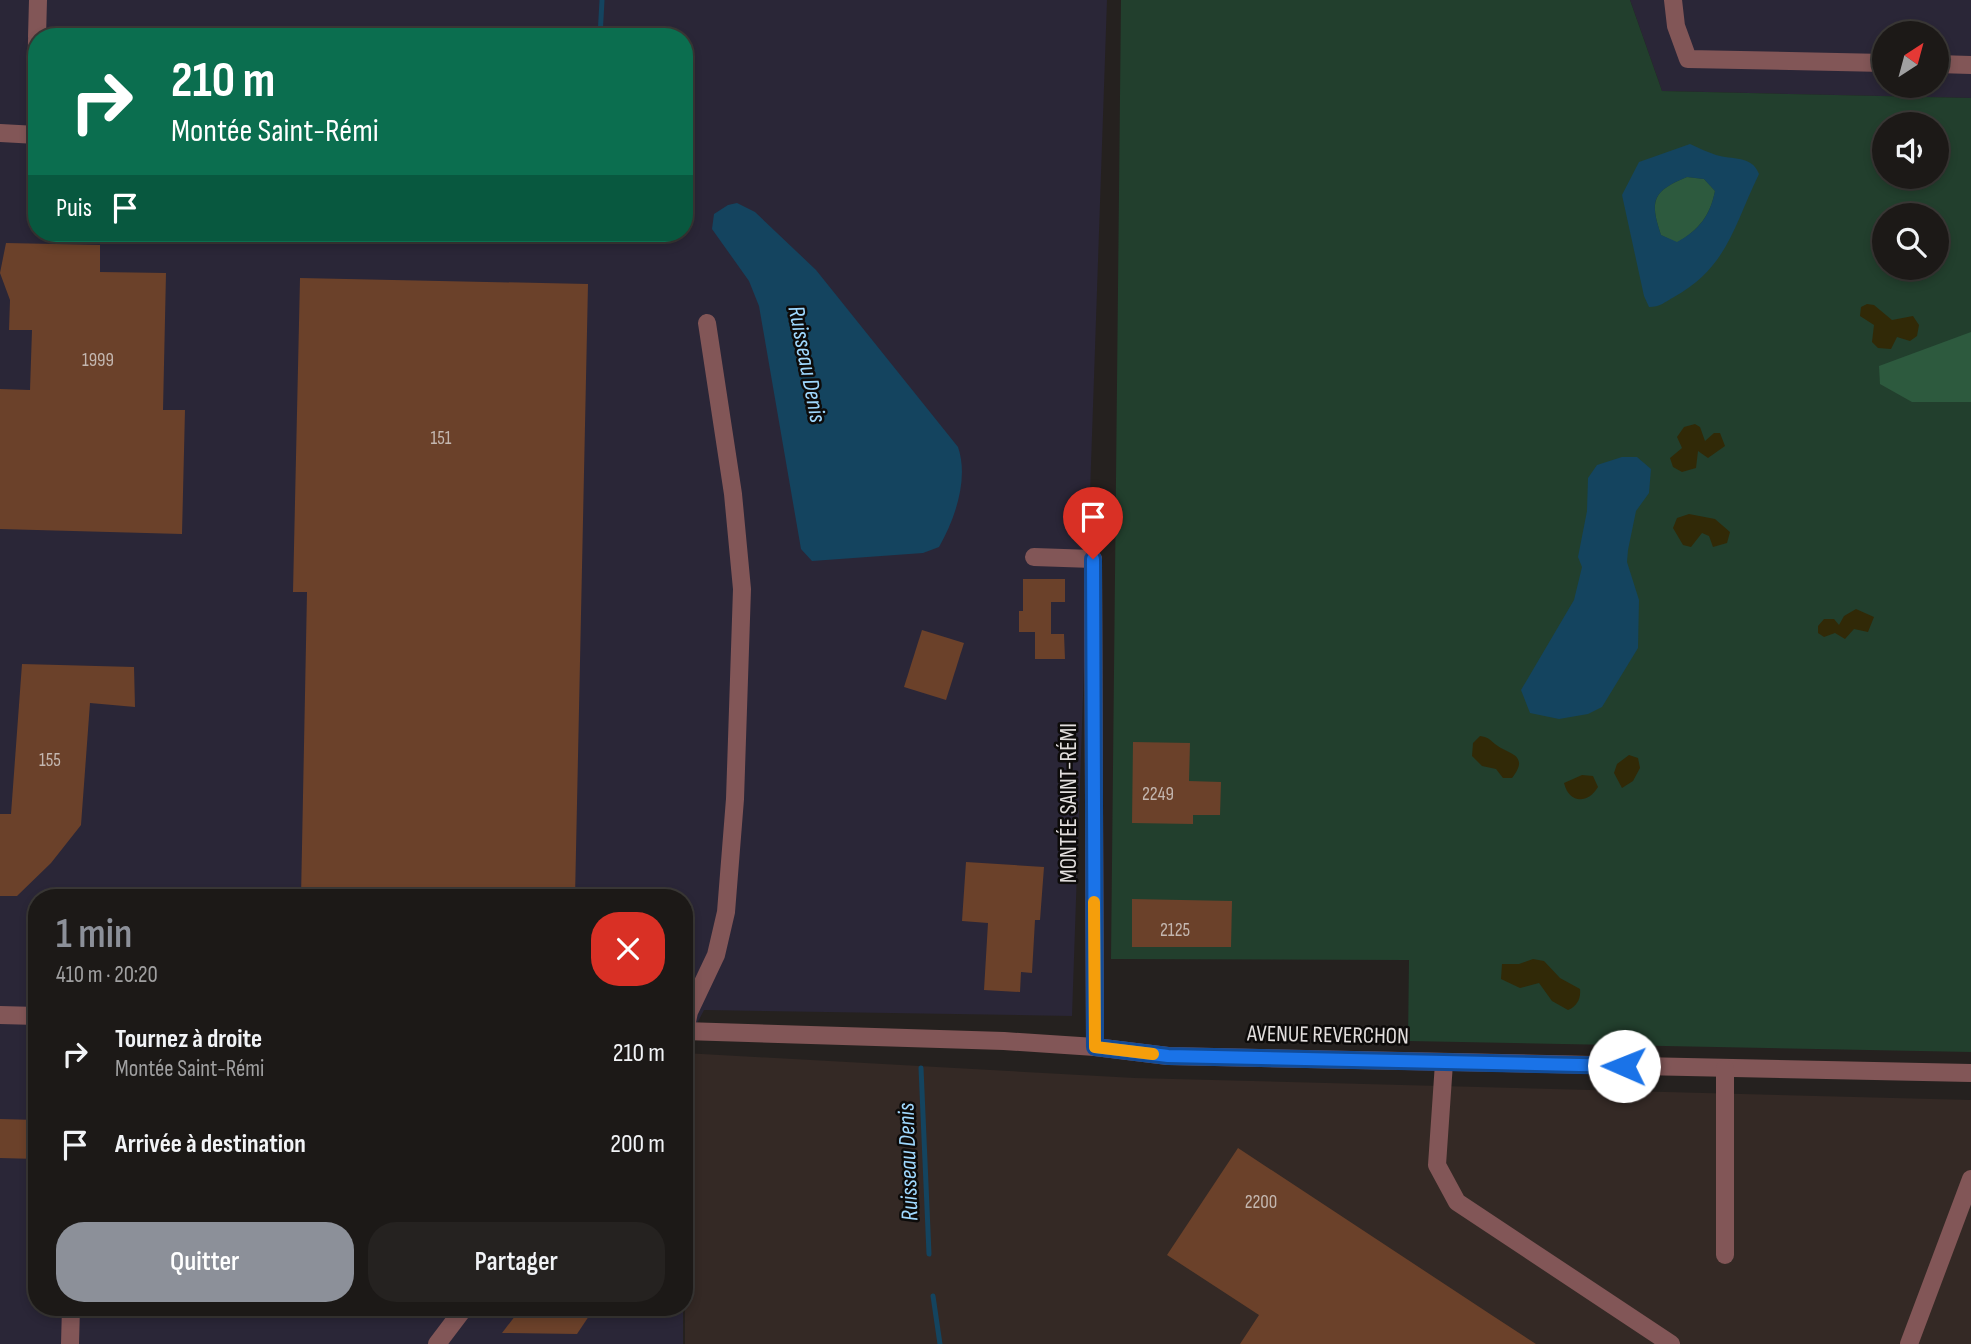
<!DOCTYPE html>
<html lang="fr">
<meta charset="utf-8">
<style>
body{margin:0;font-family:"Sofia Sans Condensed",sans-serif;background:#252220;color:#f1f3f6;height:100vh;display:flex;flex-direction:column;font-size:26px;white-space:nowrap}
*{box-sizing:border-box;margin:0}
p{font-size:23px;color:#a0a0a1}
.icon{flex:none;width:38px;height:38px;fill:none;stroke:currentColor;stroke-width:2;stroke-linecap:round;stroke-linejoin:round}
.map{position:relative;flex:1;overflow:hidden}
.details{position:absolute;left:28px;top:889px;width:665px;height:427px;display:flex;flex-direction:column;background:#1c1917;border-radius:28px;box-shadow:0 4px 10px #0003,0 0 0 2px #3a3836}
.details>*{flex:none}
.banner{position:absolute;left:28px;top:28px;width:665px;height:214px;border-radius:28px;box-shadow:0 4px 10px #0003,0 0 0 2px #3a3836;background:#0b6e4f;color:#fff;overflow:hidden}
.needle{width:46px;rotate:36deg}
.fabs{position:absolute;left:1872px;top:21px;display:grid;gap:14px}
.fabs a{display:grid;place-items:center;width:77px;height:77px;border-radius:50%;background:#1c1917;box-shadow:0 4px 10px #0003,0 0 0 2px #3a3836;font-size:35px}
.pin{position:absolute;display:grid;place-items:center;width:60px;height:60px;color:#fff;margin:-72px -30px;border-radius:50% 50% 50% 0;rotate:-45deg;box-shadow:0 0 7px #0007}
.pin .icon{rotate:45deg}
.me{position:absolute;width:77px;margin:-38px;rotate:271deg;stroke-linejoin:round;filter:drop-shadow(0 0 5px #0008)}
.turn{display:flex;align-items:center;gap:24px;height:147px;padding:0 28px;font-size:32px}
.turn .icon{width:91px;height:91px;stroke-width:2.5}
.turn b{display:block;font-size:49px;line-height:60px}
.then{display:flex;align-items:center;height:66px;padding:0 28px;background:#0003;gap:14px;font-size:26px}
.round{display:grid;place-items:center;flex:none;width:74px;height:74px;border-radius:28px;background:#252220}
.overview{display:flex;align-items:center;justify-content:space-between;height:119px;padding:0 28px}
h1{font-size:42px;font-weight:600;line-height:52px;color:#8c9099}
.cta{display:flex;gap:14px;margin-top:auto;padding:14px 28px}
.cta a{flex:1;height:80px;border-radius:28px;background:#8c9099;color:#fff;font-size:28px;font-weight:600;line-height:80px;text-align:center}
.cta a+a{background:#252220;color:#f1f3f6}
ul{padding:0;list-style:none}
li{display:flex;align-items:center;gap:21px;height:91px;padding:0 28px}
li div{flex:1}
li b{display:block;font-size:26px}
li em{font-style:normal}
.map>svg:first-child{display:block}
</style>
<div class="map">
<svg width="1971" height="1344" viewBox="0 0 1971 1344">
<rect width="100%" height="100%" fill="#25211f"/>
<!-- built -->
<path fill="#342925" d="M 684,1053 L 1135,1078 L 1971,1100 L 1971,1344 L 685,1344 Z"/>
<!-- industrial -->
<g fill="#2a2637" fill-rule="evenodd">
<path d="M 0,0 L 1107,0 L 1072,1016 L 704,1010 L 684,1049 L 684,898 L 37,898 L 37,1307 L 683,1307 L 683,1344 L 0,1344 ZM 37,37 L 684,37 L 684,233 L 37,233 Z"/>
<path d="M 1630,0 L 1971,0 L 1971,98 L 1662,91 ZM 1885,33 L 1937,33 L 1937,86 L 1885,86 Z"/>
</g>
<!-- green -->
<path fill="#223f2d" fill-rule="evenodd" d="M 1121,0 L 1630,0 L 1662,91 L 1971,98 L 1971,1052 L 1408,1041 L 1409,960 L 1111,959 ZM 1885,124 L 1937,124 L 1937,177 L 1885,177 ZM 1885,215 L 1937,215 L 1937,268 L 1885,268 Z"/>
<!-- forest -->
<g fill="#2d5a3e">
<path d="M 1687,177 L 1704,179 L 1715,191 C 1710,216 1699,229 1677,243 L 1661,235 C 1649,200 1653,191 1687,177 Z"/>
<path d="M 1971,332 L 1971,402 L 1912,402 L 1880,384 L 1879,366 Z"/>
</g>
<!-- sand -->
<g fill="#312907">
<path d="M 1867,304 L 1874,305 L 1892,320 L 1913,316 L 1919,325 L 1917,336 L 1910,341 L 1897,337 L 1891,349 L 1878,348 L 1872,342 L 1874,325 L 1860,316 L 1861,307 Z"/>
<path d="M 1695,424 L 1700,427 L 1705,441 L 1714,433 L 1720,433 L 1725,446 L 1708,458 L 1698,451 L 1696,468 L 1682,472 L 1673,467 L 1670,458 L 1682,448 L 1677,437 L 1684,427 Z"/>
<path d="M 1689,514 L 1715,519 L 1730,532 L 1727,543 L 1713,547 L 1709,536 L 1702,533 L 1691,547 L 1683,545 L 1673,528 L 1677,518 Z"/>
<path d="M 1856,609 L 1874,617 L 1868,632 L 1854,629 L 1845,639 L 1835,633 L 1824,637 L 1818,633 L 1818,626 L 1824,619 L 1834,619 L 1839,625 L 1844,616 Z"/>
<path d="M 1480,736 C 1488,737 1489,739 1495,744 C 1507,754 1531,754 1512,778 L 1503,778 L 1496,769 L 1482,766 L 1472,756 L 1473,743 Z"/>
<path d="M 1629,755 L 1638,758 L 1640,768 L 1633,781 L 1622,788 L 1614,773 L 1617,764 Z"/>
<path d="M 1582,775 L 1593,776 L 1598,787 C 1588,804 1569,804 1564,783 Z"/>
<path d="M 1533,959 L 1544,961 L 1560,978 L 1580,989 C 1581,999 1577,1006 1568,1010 L 1552,1001 L 1539,983 L 1520,988 L 1501,979 L 1502,964 L 1519,964 Z"/>
</g>
<!-- water -->
<g fill="#14445f" fill-rule="evenodd">
<path d="M 1690,144 C 1699,148 1707,152 1716,155 C 1732,160 1752,155 1759,174 C 1734,225 1728,267 1674,297 C 1665,302 1660,307 1649,307 L 1644,296 L 1622,195 L 1639,162 ZM 1687,177 L 1704,179 L 1715,191 C 1710,216 1699,230 1677,242 L 1661,235 C 1649,200 1653,191 1687,177 Z"/>
<path d="M 737,203 L 755,212 L 816,270 L 958,447 C 969,479 955,519 939,547 L 923,553 L 812,561 L 801,549 L 759,306 L 749,281 L 712,229 L 714,214 L 728,205 Z"/>
<path d="M 1622,457 L 1637,457 L 1651,469 L 1649,493 L 1636,511 L 1628,550 L 1627,562 L 1639,600 L 1638,648 L 1602,707 L 1588,714 L 1559,719 L 1530,713 L 1521,690 L 1574,600 L 1582,567 L 1578,557 L 1587,511 L 1588,478 L 1597,465 Z"/>
</g>
<g fill="none" stroke-linecap="round" stroke-linejoin="round">
<!-- stream -->
<g stroke="#14445f" stroke-width="5">
<path d="M 600,37 L 602,0"/>
<path d="M 921,1068 L 929,1254"/>
<path d="M 933,1296 L 940,1344"/>
</g>
</g>
<!-- building -->
<g fill="#6b412a">
<path d="M 6,243 L 100,245 L 100,272 L 166,273 L 163,410 L 185,410 L 182,534 L 0,529 L 0,389 L 30,390 L 32,330 L 9,330 L 10,300 L 0,273 Z"/>
<path d="M 300,278 L 588,284 L 575,898 L 301,898 L 307,592 L 293,592 Z"/>
<path d="M 1023,579 L 1065,579 L 1065,602 L 1051,602 L 1051,634 L 1064,634 L 1065,659 L 1035,659 L 1035,632 L 1019,632 L 1019,611 L 1023,611 Z"/>
<path d="M 922,630 L 964,643 L 946,700 L 904,687 Z"/>
<path d="M 22,664 L 134,667 L 135,707 L 90,703 L 81,825 L 51,863 L 17,896 L 0,896 L 0,814 L 11,814 Z"/>
<path d="M 1133,742 L 1190,743 L 1189,781 L 1221,782 L 1220,815 L 1193,815 L 1193,824 L 1132,823 Z"/>
<path d="M 966,862 L 1044,867 L 1040,920 L 1035,920 L 1032,973 L 1021,972 L 1020,992 L 984,990 L 988,923 L 962,921 Z"/>
<path d="M 1132,899 L 1232,901 L 1231,947 L 1132,947 Z"/>
<path d="M 0,1119 L 37,1120 L 37,1159 L 0,1158 Z"/>
<path d="M 1238,1148 L 1493,1316 L 1536,1344 L 1240,1344 L 1259,1315 L 1167,1255 Z"/>
<path d="M 522,1307 L 595,1307 L 577,1334 L 502,1333 Z"/>
</g>
<g fill="none" stroke-linecap="round" stroke-linejoin="round">
<!-- minor -->
<g stroke="#825657" stroke-width="18">
<path d="M 1673,0 L 1676,26 L 1688,59 L 1885,63"/>
<path d="M 37,37 L 38,0"/>
<path d="M 1937,64 L 1971,65"/>
<path d="M 0,133 L 37,135"/>
<path d="M 35,135 L 37,40"/>
<path d="M 1034,557 L 1093,559 L 1095,1047"/>
<path d="M 0,1015 L 37,1016"/>
<path d="M 684,1031 L 1004,1041 L 1095,1047 L 1168,1056 L 1971,1073"/>
<path d="M 685,1031 L 689,1012 L 716,955 L 726,912 L 735,799 L 742,589 L 733,494 L 707,323"/>
<path d="M 1444,1063 L 1437,1165 L 1457,1202 L 1671,1344"/>
<path d="M 1725,1068 L 1725,1255"/>
<path d="M 70,1344 L 71,1307"/>
<path d="M 437,1344 L 465,1307"/>
<path d="M 1909,1344 L 1971,1179"/>
</g>
</g>
<g fill="none" stroke-linecap="round" stroke-linejoin="round">
<defs>
<path id="route" d="M 1093,559 L 1095,1047 L 1168,1056 L 1624,1066"/>
</defs>
<!-- route casing -->
<use href="#route" stroke="#114b97" stroke-width="18"/>
<!-- route -->
<use href="#route" stroke="#1a73e8" stroke-width="12"/>
<!-- slow -->
<path stroke="#f59e0b" stroke-width="12" d="M 1094,902 L 1095,1047 L 1153,1054"/>
</g>
<g text-anchor="middle" dominant-baseline="central" stroke-width="5" stroke-linejoin="round" paint-order="stroke">
<!-- number labels -->
<g font-size="19" fill="#c4b7b0">
<text x="98" y="360">1999</text>
<text x="441" y="438">151</text>
<text x="50" y="760">155</text>
<text x="1158" y="794">2249</text>
<text x="1175" y="930">2125</text>
<text x="1261" y="1202">2200</text>
</g>
<!-- street labels -->
<g font-size="23" fill="#e2dedd" stroke="#0d0b0a">
<text transform="translate(1069 803) rotate(-90)">MONTÉE SAINT-RÉMI</text>
<text transform="translate(1328 1035) rotate(1)">AVENUE REVERCHON</text>
</g>
<!-- water labels -->
<g font-size="24" font-style="italic" fill="#9fd8fe" stroke="#0d0b0a">
<text transform="translate(807 364) rotate(79)">Ruisseau Denis</text>
<text transform="translate(908 1162) rotate(-92)">Ruisseau Denis</text>
</g>
</g>
</svg>
<div class="fabs">
<a><svg class="needle" viewBox="-14 -14 28 28"><path d="M0-13l5 13h-10z" fill="#e53935"/><path d="M0 13l5-13h-10z" fill="#a0a0a1"/></svg></a>
<a><svg class="icon" aria-label="sound" viewBox="0 0 24 24"><path d="M4 9h4l5-4v14l-5-4H4zM17 9q2 3 0 6"/></svg></a>
<a><svg class="icon" aria-label="search" viewBox="0 0 24 24"><circle cx="10" cy="10" r="6"/><path d="M15 15l6 6"/></svg></a>
</div>
<div class="pin" style="left:1093px;top:559px;background:#d93025"><svg class="icon" aria-label="arrive" viewBox="0 0 24 24"><path d="M6 21V4h12l-3 4 3 4H6"/></svg></div>
<svg class="me" style="left:1624px;top:1066px" viewBox="-20 -20 40 40"><circle r="19" fill="#fff"/><path d="M0-13L10 11 0 6-10 11z" fill="#1a73e8"/></svg>
<div class="banner">
<div class="turn"><svg class="icon" aria-label="right" viewBox="0 0 24 24"><path d="M7 20v-9h11M14 6l5 5-5 5"/></svg><div><b>210 m</b>Montée Saint-Rémi</div></div>
<div class="then">Puis<svg class="icon" aria-label="arrive" viewBox="0 0 24 24"><path d="M6 21V4h12l-3 4 3 4H6"/></svg></div>
</div>
<section class="details">
<div class="overview"><div><h1>1 min</h1><p>410 m · 20:20</p></div><a class="round" style="background:#d93025;color:#fff"><svg class="icon" aria-label="close" viewBox="0 0 24 24"><path d="M6 6l12 12M18 6L6 18"/></svg></a></div>
<ul>
<li><svg class="icon" aria-label="right" viewBox="0 0 24 24"><path d="M7 20v-9h11M14 6l5 5-5 5"/></svg><div><b>Tournez à droite</b><p>Montée Saint-Rémi</p></div><em>210 m</em></li>
<li><svg class="icon" aria-label="arrive" viewBox="0 0 24 24"><path d="M6 21V4h12l-3 4 3 4H6"/></svg><div><b>Arrivée à destination</b></div><em>200 m</em></li>
</ul>
<div class="cta"><a>Quitter</a><a>Partager</a></div>
</section>
</div>
